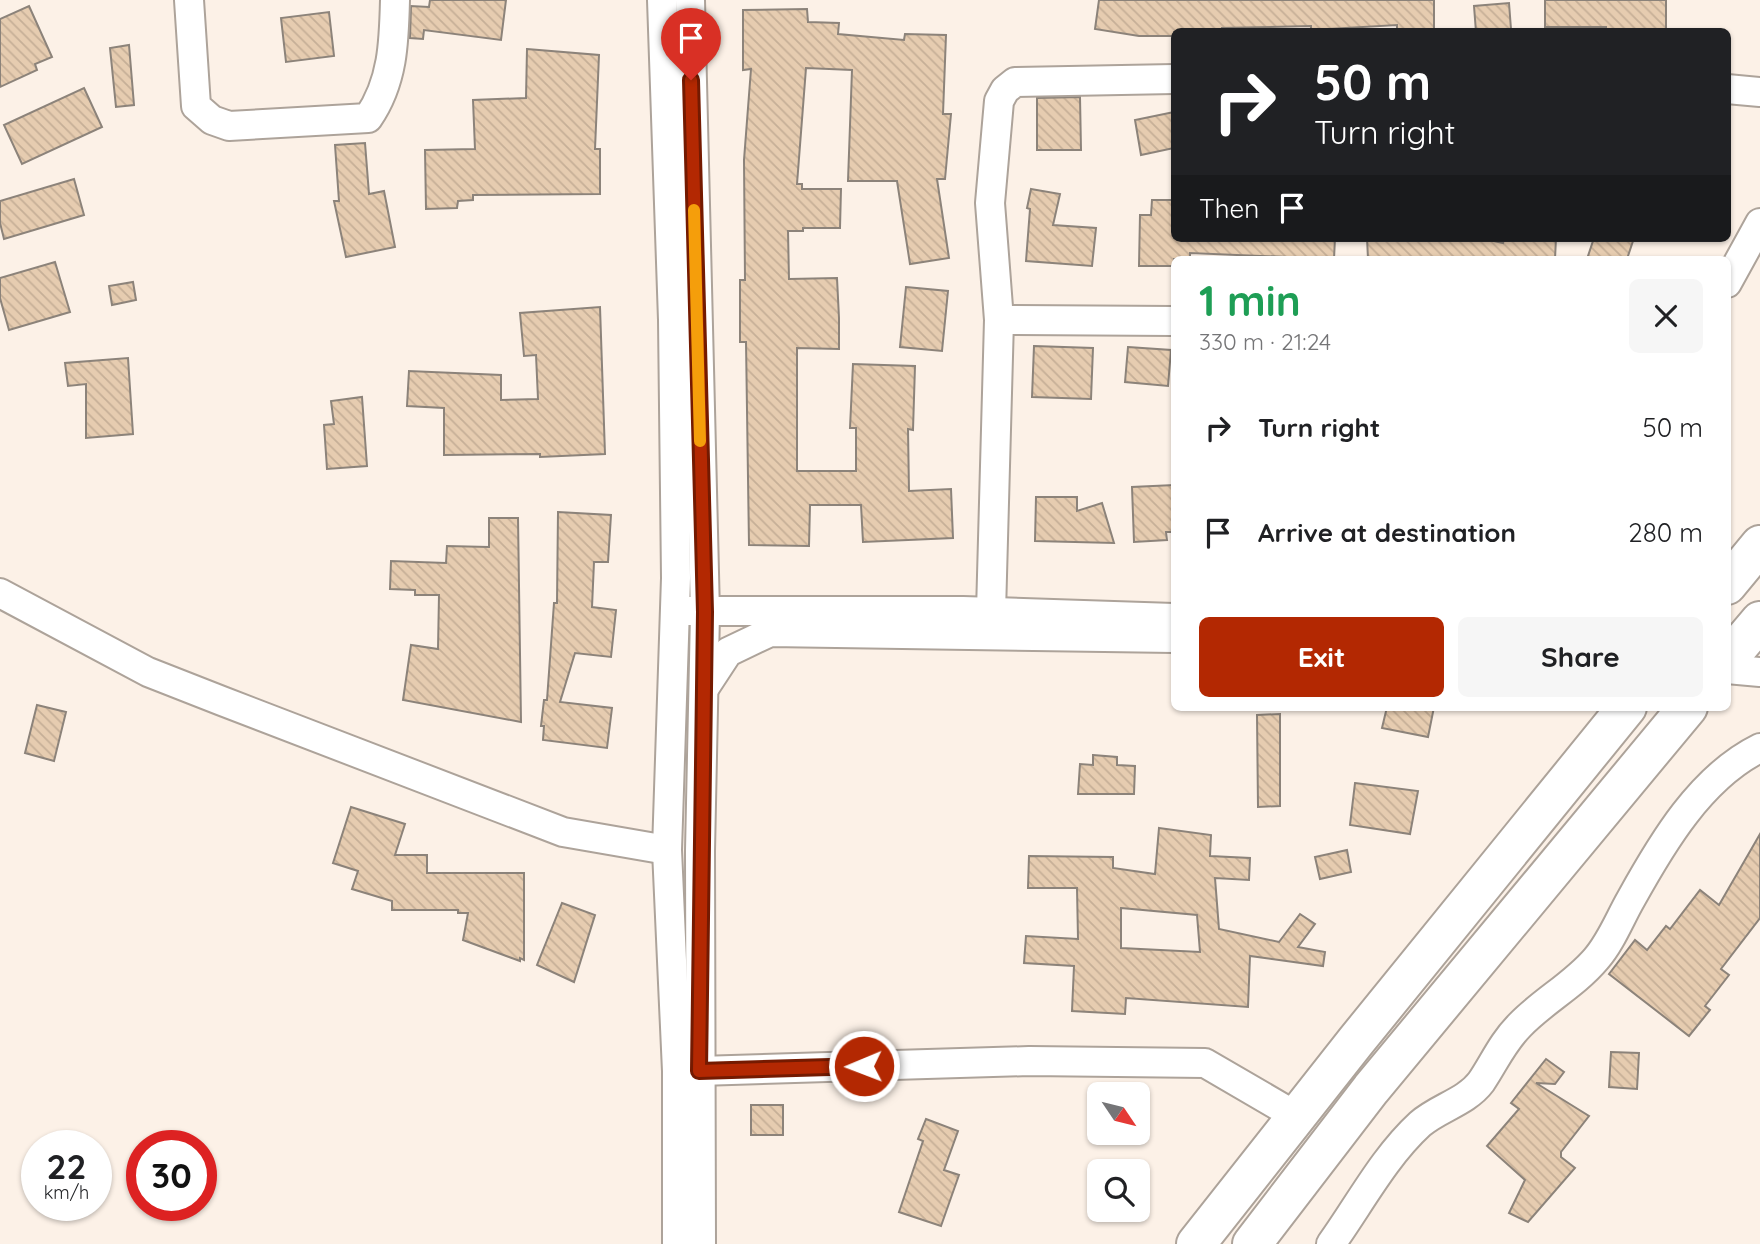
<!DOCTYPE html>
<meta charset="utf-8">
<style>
body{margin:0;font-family:Quicksand,sans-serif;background:#f6f6f6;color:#202124;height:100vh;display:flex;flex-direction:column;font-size:26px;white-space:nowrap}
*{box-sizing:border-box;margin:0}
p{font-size:23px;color:#757577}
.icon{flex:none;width:38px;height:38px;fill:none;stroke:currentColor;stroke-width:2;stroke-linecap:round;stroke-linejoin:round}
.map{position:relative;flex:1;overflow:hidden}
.side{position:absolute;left:1171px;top:256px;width:560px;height:455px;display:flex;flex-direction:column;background:#fff;border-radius:10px;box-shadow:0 2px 5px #0004}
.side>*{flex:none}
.top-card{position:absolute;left:1171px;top:28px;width:560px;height:214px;border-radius:10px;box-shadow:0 2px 5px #0004;background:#202124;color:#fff;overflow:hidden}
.needle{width:46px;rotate:125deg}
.buttons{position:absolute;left:1087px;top:1082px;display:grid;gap:14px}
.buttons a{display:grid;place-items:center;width:63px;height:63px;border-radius:10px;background:#fff;box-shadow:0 2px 5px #0004;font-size:35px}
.speed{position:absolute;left:21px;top:1130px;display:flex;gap:14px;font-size:35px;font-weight:700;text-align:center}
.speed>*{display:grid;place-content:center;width:91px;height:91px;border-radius:50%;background:#fff;box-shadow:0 2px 5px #0004;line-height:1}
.speed small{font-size:18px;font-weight:400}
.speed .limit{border:10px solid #d22;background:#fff;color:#111}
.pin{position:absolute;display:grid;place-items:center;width:60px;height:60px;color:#fff;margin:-72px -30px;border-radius:50% 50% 50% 0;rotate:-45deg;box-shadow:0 0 7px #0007}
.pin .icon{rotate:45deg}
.me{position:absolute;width:77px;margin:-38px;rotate:269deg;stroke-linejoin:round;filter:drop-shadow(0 0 5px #0008)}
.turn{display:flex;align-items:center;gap:24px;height:147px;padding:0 28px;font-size:32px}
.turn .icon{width:91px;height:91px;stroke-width:2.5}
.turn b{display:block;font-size:49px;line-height:60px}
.then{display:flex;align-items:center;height:66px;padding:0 28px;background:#0003;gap:14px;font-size:26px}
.round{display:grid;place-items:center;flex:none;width:74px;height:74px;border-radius:10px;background:#f6f6f6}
.overview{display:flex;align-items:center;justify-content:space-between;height:119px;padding:0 28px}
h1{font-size:42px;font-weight:700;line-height:52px;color:#1e9e55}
.primary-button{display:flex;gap:14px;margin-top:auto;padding:14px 28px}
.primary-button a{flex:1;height:80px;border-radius:10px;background:#b32802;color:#fff;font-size:28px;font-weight:700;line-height:80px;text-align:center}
.primary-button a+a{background:#f6f6f6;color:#202124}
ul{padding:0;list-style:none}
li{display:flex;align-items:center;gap:21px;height:105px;padding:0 28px}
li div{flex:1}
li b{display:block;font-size:26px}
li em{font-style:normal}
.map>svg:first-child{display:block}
</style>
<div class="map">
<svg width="1760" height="1244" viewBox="0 0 1760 1244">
<defs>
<pattern id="building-back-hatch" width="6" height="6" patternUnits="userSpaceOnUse" patternTransform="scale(1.75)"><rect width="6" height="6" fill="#e6ccb0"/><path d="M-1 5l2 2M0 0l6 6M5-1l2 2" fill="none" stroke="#c6af97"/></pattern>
</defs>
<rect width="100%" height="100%" fill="#fcf1e7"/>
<!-- building -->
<g fill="url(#building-back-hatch)" stroke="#8c837a" stroke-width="2" fill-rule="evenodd">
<path d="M 430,0 L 506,0 L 501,40 L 424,30 L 423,39 L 410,38 L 411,6 L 429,7 Z"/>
<path d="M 1099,0 L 1434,0 L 1434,32 L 1397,32 L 1397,25 L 1311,30 L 1311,26 L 1222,28 L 1222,32 L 1174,32 L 1174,36 L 1139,36 L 1095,29 Z"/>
<path d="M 1545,0 L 1666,0 L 1666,32 L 1606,32 L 1606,27 L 1545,27 Z"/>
<path d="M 1509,3 L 1511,29 L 1476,32 L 1474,6 Z"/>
<path d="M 29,6 L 52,57 L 35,64 L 37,70 L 0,87 L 0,19 Z"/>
<path d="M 807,9 L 808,22 L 839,23 L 838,34 L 904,40 L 905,34 L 946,35 L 943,114 L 951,114 L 945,179 L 937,179 L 949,258 L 910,264 L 897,181 L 848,181 L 852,70 L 806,68 L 797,184 L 802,184 L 802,189 L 841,189 L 840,228 L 803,228 L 803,231 L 788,231 L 789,279 L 837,278 L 839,318 L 839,349 L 797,348 L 797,471 L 856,471 L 856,428 L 850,428 L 853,364 L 915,366 L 913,430 L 908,429 L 909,491 L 951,489 L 953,538 L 863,542 L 861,505 L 810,505 L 809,546 L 749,545 L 746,342 L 740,342 L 740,280 L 745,280 L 744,160 L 751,69 L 743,70 L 743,10 Z"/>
<path d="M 329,12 L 334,56 L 286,62 L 281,18 Z"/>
<path d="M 129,45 L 134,105 L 116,107 L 110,48 Z"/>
<path d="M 527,49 L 599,55 L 595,149 L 600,149 L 600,194 L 473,195 L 473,200 L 458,201 L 457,208 L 426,209 L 425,150 L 475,149 L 473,100 L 526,98 Z"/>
<path d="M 84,88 L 102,127 L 22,164 L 4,125 Z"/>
<path d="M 1080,97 L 1081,150 L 1037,150 L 1037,98 Z"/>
<path d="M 1174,112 L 1174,148 L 1141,155 L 1135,120 Z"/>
<path d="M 365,143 L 369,194 L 384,191 L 395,247 L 346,257 L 334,201 L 339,201 L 335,145 Z"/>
<path d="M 74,179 L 84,215 L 4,239 L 0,223 L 0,201 Z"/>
<path d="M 1031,189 L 1060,194 L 1053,225 L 1096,228 L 1092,266 L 1026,261 L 1030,209 L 1027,208 Z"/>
<path d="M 1152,200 L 1174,200 L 1174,238 L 1335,238 L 1334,259 L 1190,253 L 1190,259 L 1174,259 L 1174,266 L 1139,266 L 1140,215 L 1151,215 Z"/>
<path d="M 1367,238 L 1480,238 L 1503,243 L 1504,238 L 1556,238 L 1555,259 L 1368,259 Z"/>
<path d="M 1594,238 L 1634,238 L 1627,259 L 1587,259 Z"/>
<path d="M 55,262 L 70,312 L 9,330 L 0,298 L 0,278 Z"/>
<path d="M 133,282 L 136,300 L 112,305 L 109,286 Z"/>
<path d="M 906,287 L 948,291 L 942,351 L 900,347 Z"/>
<path d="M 600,307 L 605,454 L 540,457 L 540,454 L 444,455 L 444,408 L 407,406 L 409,371 L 501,375 L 501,400 L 538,399 L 536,355 L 524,356 L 520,313 Z"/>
<path d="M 1034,346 L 1093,348 L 1091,399 L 1032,397 Z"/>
<path d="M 1128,347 L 1171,350 L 1168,386 L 1125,382 Z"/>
<path d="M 128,358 L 133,434 L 86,438 L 86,384 L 68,386 L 65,363 Z"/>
<path d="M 362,397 L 367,466 L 327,469 L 324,425 L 334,424 L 331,401 Z"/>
<path d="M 1174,485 L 1174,532 L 1166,532 L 1167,540 L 1134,542 L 1132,487 Z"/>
<path d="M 1036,497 L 1077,497 L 1077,511 L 1102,503 L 1114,543 L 1035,541 Z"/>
<path d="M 558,512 L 611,515 L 608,562 L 594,562 L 592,607 L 616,610 L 611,657 L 575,653 L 560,702 L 612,708 L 607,748 L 543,740 L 544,726 L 541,726 L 544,700 L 547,700 L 554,603 L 557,603 Z"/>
<path d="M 489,518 L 518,518 L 521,722 L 403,700 L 411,645 L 438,649 L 439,595 L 415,595 L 415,590 L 390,589 L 391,561 L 446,563 L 447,546 L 489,547 Z"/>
<path d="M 37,705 L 66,712 L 54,761 L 25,753 Z"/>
<path d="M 1387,707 L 1434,707 L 1428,737 L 1382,728 Z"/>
<path d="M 1280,714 L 1280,806 L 1258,807 L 1257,715 Z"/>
<path d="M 1093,755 L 1117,757 L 1117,765 L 1135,766 L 1134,794 L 1078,794 L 1080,764 L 1093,765 Z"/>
<path d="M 1355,783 L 1418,791 L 1410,834 L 1350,825 Z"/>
<path d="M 351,807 L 405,824 L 395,855 L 427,855 L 427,873 L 524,873 L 524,960 L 520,958 L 520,961 L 463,940 L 468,913 L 458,913 L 458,910 L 392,910 L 392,901 L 352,889 L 358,871 L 333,863 Z"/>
<path d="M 1159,828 L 1211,835 L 1210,856 L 1250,858 L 1249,880 L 1215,878 L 1219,929 L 1279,942 L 1300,914 L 1315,924 L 1298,947 L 1325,952 L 1323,966 L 1250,956 L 1248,1007 L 1126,998 L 1125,1014 L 1072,1011 L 1074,966 L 1024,963 L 1026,936 L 1078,939 L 1077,888 L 1028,888 L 1029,856 L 1113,857 L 1113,868 L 1155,874 ZM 1121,908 L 1197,915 L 1200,952 L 1121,948 Z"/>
<path d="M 1760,834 L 1760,918 L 1721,969 L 1729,975 L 1705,1006 L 1710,1010 L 1689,1036 L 1609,974 L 1635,940 L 1647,950 L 1666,926 L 1670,929 L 1700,890 L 1719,905 Z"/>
<path d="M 1347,850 L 1351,872 L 1320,879 L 1315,857 Z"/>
<path d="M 562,903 L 595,915 L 574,982 L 537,965 Z"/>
<path d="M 1611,1052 L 1639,1053 L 1637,1089 L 1609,1087 Z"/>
<path d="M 1546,1059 L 1564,1072 L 1555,1084 L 1536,1083 L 1589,1116 L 1561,1152 L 1561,1157 L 1575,1168 L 1528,1222 L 1509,1213 L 1525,1180 L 1487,1146 L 1519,1109 L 1511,1103 Z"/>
<rect x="751" y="1105" width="32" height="30"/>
<path d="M 926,1119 L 958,1131 L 944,1170 L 959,1175 L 941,1226 L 899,1212 L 923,1141 L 918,1139 Z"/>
</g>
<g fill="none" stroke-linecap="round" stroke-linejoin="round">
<defs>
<g id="minor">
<path d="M 189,0 L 196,106 L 212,120 L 229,126 L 368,118 C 393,82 394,42 395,0"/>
<path d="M 662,0 L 673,320 L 676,578 L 667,850 L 677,1071 L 677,1244"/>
<path d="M 690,0 L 705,613 L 700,851 L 701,1244"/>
<path d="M 1727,89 L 1760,92"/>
<path d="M 1727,283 L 1760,223"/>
<path d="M 999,320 L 1174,321"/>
<path d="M 0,593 L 148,672 L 222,701 L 563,832 L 667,850"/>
<path d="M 687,611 L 963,611 L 1174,618"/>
<path d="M 991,612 L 999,320 L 990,203 L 999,101 L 1005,90 L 1015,82 L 1174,79"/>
<path d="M 1727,669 L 1760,672"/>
<path d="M 705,687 L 728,652 L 770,632 L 1174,638"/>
<path d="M 699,1071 L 1029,1061 L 1205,1063 L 1296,1116"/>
<path d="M 1331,1244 C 1359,1205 1384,1157 1420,1124 C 1438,1108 1466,1102 1481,1082 C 1494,1063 1502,1043 1520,1025 C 1543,1001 1574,985 1596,959 C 1611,942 1620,918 1631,899 C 1662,843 1701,777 1760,748"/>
</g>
<g id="trunk">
<path d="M 1727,585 L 1760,545"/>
<path d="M 1727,660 L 1760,621"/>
<path d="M 1196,1244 L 1356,1041 L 1627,707"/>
<path d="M 1252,1244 L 1371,1089 L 1688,707"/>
</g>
</defs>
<!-- minor casing -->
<use href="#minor" stroke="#ada39a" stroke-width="32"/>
<!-- trunk casing -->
<use href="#trunk" stroke="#ada39a" stroke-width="42"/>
<!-- minor -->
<use href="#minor" stroke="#fff" stroke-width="28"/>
<!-- trunk -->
<use href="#trunk" stroke="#fff" stroke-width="38"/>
</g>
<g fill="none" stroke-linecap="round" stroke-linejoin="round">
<defs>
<path id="route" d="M 691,80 L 705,612 L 699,1071 L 864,1066"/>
</defs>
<!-- route casing -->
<use href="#route" stroke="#741a01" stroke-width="18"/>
<!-- route -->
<use href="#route" stroke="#b32802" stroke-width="12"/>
<!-- slow -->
<path stroke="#f59e0b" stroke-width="12" d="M 694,210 L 700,441"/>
</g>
</svg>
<div class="buttons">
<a><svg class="needle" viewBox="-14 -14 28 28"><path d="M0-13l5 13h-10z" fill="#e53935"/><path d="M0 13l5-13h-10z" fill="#757577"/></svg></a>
<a><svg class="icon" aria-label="search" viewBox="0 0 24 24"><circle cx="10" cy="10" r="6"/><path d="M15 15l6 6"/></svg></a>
</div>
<div class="speed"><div>22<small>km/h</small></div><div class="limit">30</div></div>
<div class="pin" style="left:691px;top:80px;background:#d93025"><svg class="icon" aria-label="arrive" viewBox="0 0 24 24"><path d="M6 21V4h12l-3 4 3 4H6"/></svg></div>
<svg class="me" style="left:864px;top:1066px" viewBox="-20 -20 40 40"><circle r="17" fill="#b32802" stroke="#fff" stroke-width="3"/><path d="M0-11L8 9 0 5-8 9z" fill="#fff"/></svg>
<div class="top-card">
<div class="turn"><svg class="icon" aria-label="right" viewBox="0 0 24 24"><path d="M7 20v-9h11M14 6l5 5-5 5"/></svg><div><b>50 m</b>Turn right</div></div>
<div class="then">Then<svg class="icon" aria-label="arrive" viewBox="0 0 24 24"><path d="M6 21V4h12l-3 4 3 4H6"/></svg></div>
</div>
<section class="side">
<div class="overview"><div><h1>1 min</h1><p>330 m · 21:24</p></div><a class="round"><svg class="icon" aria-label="close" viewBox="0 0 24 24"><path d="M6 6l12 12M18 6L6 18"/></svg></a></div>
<ul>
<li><svg class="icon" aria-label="right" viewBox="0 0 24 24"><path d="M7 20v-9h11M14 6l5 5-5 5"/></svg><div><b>Turn right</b></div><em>50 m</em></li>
<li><svg class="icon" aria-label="arrive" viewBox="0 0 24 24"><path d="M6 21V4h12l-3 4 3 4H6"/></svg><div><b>Arrive at destination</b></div><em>280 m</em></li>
</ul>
<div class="primary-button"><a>Exit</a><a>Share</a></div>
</section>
</div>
